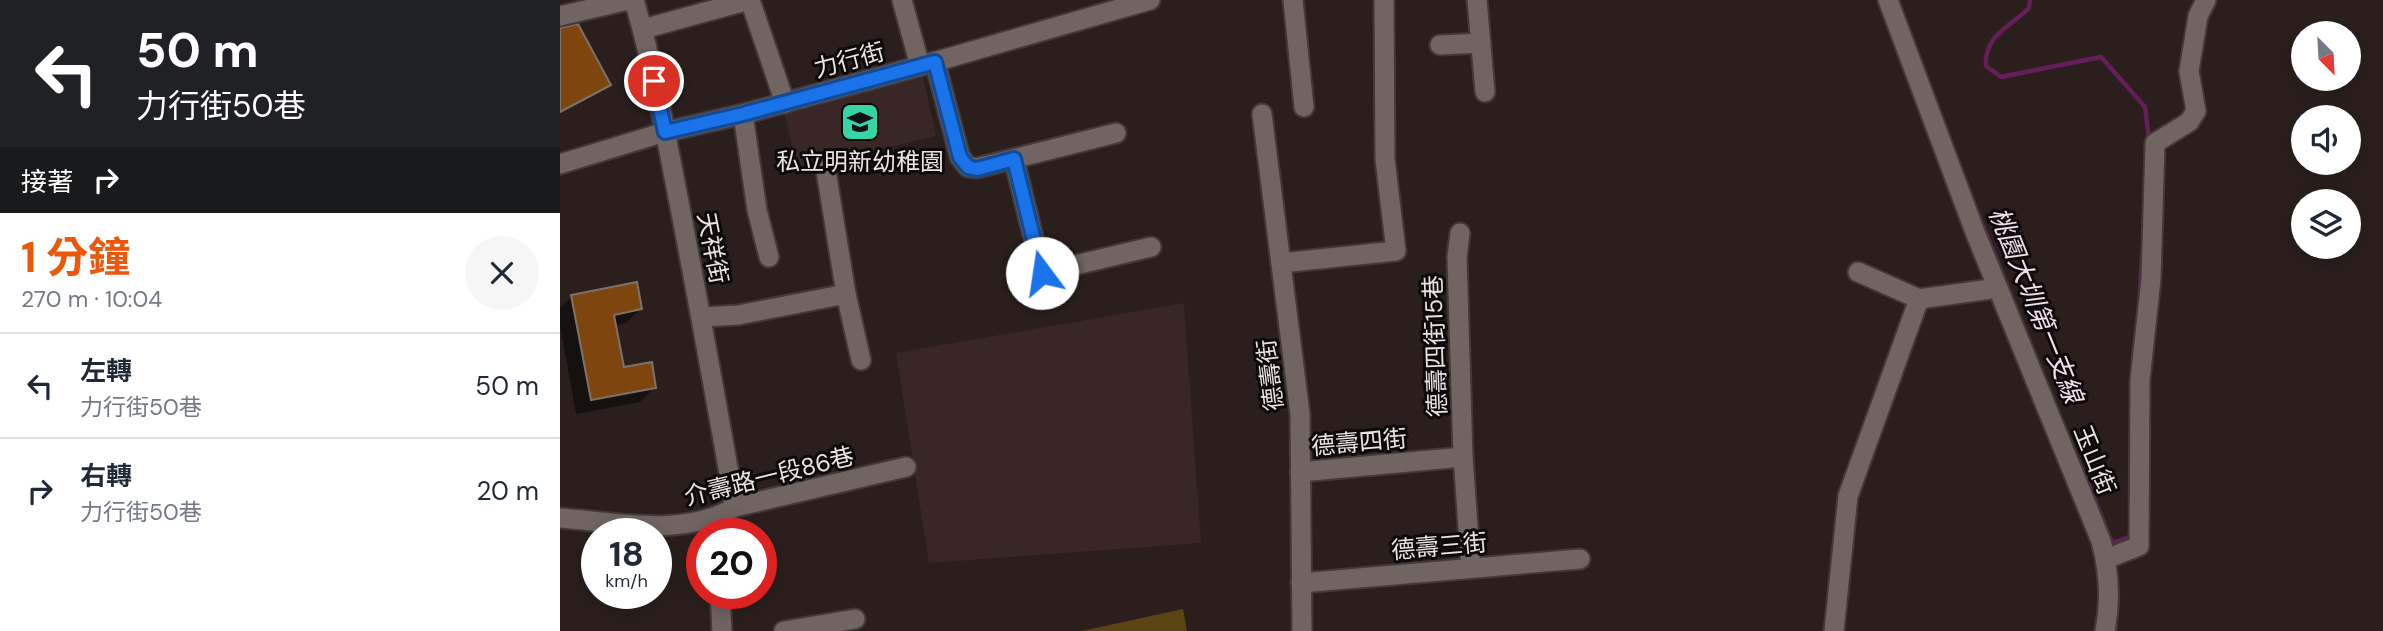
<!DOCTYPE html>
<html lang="zh-TW">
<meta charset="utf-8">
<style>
body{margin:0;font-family:"DM Sans","Noto Sans TC",sans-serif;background:#f6f6f7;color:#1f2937;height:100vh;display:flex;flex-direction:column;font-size:26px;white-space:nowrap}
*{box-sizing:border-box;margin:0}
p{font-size:23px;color:#747a83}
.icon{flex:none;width:38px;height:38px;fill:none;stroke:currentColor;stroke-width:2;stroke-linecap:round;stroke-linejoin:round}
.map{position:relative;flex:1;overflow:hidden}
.drawer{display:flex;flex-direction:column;background:#fff;width:560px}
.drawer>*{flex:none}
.hud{background:#202124;color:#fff;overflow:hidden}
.needle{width:46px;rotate:156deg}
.fabs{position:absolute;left:1731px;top:21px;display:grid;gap:14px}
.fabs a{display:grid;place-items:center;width:70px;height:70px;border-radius:50%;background:#fff;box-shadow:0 4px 18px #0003;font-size:35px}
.speed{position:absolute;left:21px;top:518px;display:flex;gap:14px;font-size:35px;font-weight:700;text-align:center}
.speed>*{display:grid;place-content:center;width:91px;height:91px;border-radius:50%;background:#fff;box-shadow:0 4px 18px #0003;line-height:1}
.speed small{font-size:18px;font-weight:400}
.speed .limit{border:10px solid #d22;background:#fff;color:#111}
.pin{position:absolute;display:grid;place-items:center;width:60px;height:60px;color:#fff;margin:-30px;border:4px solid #fff;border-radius:50%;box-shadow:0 2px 7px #0007}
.me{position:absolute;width:77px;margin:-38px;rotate:346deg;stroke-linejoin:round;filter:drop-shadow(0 0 5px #0008)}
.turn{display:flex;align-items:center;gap:24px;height:147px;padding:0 21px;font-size:32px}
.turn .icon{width:91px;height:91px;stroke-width:2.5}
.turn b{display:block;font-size:49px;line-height:60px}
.then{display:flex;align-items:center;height:66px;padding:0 21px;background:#0003;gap:14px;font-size:26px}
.round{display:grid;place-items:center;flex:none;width:74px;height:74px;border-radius:37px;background:#f6f6f7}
.head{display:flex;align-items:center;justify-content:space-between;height:119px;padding:0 21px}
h1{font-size:42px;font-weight:700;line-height:52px;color:#ea580c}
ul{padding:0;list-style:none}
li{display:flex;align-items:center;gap:21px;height:105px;padding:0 21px;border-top:2px solid #e0e1e3}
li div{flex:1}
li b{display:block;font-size:26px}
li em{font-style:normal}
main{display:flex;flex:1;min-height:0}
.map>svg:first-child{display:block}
</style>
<main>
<section class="drawer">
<div class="hud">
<div class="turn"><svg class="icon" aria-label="left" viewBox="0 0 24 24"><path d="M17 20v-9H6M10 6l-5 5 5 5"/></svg><div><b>50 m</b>力行街50巷</div></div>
<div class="then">接著<svg class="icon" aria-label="right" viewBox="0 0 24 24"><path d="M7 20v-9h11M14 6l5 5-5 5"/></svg></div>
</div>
<div class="head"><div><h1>1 分鐘</h1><p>270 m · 10:04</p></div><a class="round"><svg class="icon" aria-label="close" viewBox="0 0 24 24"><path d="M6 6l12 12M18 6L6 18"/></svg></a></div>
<ul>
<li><svg class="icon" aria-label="left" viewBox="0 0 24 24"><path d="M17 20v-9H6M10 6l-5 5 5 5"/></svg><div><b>左轉</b><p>力行街50巷</p></div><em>50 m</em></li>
<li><svg class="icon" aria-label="right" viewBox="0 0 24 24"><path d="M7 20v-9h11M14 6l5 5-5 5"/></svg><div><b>右轉</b><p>力行街50巷</p></div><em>20 m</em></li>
</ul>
</section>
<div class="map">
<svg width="1823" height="631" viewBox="0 0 1823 631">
<rect width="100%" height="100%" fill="#2a1f1d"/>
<!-- built -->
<g fill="#382724">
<path d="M 362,73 L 376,136 L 238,169 L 223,108 Z"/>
<path d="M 624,303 L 641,543 L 369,563 L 336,353 Z"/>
</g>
<!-- green -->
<path fill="#5a4512" d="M 623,609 L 627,631 L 522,631 Z"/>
<!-- shadow -->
<path fill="#0007" d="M 12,296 L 80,309 L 66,323 L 54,326 L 62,369 L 95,387 L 80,402 L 16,414 L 0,325 L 0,308 Z"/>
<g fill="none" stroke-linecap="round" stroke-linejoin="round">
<!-- stream -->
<g stroke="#661e5a" stroke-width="4.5">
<path d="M 1470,0 L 1469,8 C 1450,27 1424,35 1426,66 L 1441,77 L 1541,57 L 1585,107 L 1589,138"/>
<path d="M 1416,208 L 1470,342"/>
<path d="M 1580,292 L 1582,255"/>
<path d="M 1524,473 L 1551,540"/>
<path d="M 1552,543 L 1569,537 L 1572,532"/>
<path d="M 1555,631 L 1558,599 L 1555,562"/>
</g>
</g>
<!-- building -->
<g fill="#7e450f" stroke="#7c726b" stroke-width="2">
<path d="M 18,24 L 51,85 L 0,112 L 0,28 Z"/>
<path d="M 77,282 L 82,309 L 54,315 L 64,367 L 92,362 L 96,388 L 31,400 L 11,295 Z"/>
</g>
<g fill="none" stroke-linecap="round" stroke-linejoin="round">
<defs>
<g id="minor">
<path d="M 74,0 C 92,61 104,125 116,187 C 137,294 156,400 175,507"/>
<path d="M 190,0 L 225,103"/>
<path d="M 342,0 L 360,66"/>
<path d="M 733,0 L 744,107"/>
<path d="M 917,0 L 925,92"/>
<path d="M 1328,0 L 1415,232 L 1541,541 C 1549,570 1551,600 1545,631"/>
<path d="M 0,16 L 68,0"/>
<path d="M 83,29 L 189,0"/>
<path d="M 880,45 L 921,43"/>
<path d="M 375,62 L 400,157 L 408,167 L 417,168 L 556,133"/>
<path d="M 183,114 L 197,210 L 209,257"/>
<path d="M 702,114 L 740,414 L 742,631"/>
<path d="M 454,159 L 482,273 L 591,247"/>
<path d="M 0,164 L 105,132 L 183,114 L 360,66 L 590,0"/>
<path d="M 266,171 L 286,294 L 301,360"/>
<path d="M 900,233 L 897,257 L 903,457 L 911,568"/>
<path d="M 721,263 L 836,251 L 825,159 L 824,0"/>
<path d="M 1298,272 L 1359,299"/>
<path d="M 142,317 L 178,315 L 286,294"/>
<path d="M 740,472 L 903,457"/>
<path d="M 0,518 C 56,522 124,538 175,507 L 346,467"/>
<path d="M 1546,559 L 1579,546 L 1580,380 L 1591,279 L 1595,143 L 1629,122 L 1636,111 L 1629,71 L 1638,16 L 1646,0"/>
<path d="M 741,583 L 1020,559"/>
<path d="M 160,593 L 162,631"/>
<path d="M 224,631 L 295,619"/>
<path d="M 1274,631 L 1288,496 L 1359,299 L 1438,288"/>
</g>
</defs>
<!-- minor casing -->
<use href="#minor" stroke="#423938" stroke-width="23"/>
<!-- minor -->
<use href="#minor" stroke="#716562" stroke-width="19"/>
</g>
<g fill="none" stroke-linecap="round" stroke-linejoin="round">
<defs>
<path id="route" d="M 94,81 L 105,132 L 183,114 L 375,62 L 400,157 L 408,167 L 417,169 L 454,159 L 482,273"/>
</defs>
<!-- route casing -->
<use href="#route" stroke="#114b97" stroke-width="18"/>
<!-- route -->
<use href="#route" stroke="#1a73e8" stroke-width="12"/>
</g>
<!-- icons -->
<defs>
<symbol id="school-square" viewBox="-11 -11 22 22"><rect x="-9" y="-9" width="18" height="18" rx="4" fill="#37d4a6" stroke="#0f0a0a"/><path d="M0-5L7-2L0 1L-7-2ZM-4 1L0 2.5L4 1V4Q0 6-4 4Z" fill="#111"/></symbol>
</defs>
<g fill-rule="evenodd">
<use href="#school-square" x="278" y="100" width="44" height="44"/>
</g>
<g text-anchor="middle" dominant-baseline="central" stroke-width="6" stroke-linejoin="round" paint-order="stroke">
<!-- street labels -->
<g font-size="24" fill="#eae3e1" stroke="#0f0a0a">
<text transform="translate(289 60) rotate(-15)">力行街</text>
<text transform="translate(153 248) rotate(79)">天祥街</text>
<text transform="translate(875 346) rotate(-92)">德壽四街15巷</text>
<text transform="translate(710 375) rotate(-97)">德壽街</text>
<text transform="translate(799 442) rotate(-5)">德壽四街</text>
<text transform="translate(1535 460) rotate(68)">玉山街</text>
<text transform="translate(209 476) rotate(-14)">介壽路一段86巷</text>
<text transform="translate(879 546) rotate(-5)">德壽三街</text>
</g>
<!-- poi labels -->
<g font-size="24" fill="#eae3e1" stroke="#0f0a0a">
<text x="300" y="161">私立明新幼稚園</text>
</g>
<!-- water labels -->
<g font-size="26" font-style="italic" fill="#f2dded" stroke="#0f0a0a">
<text transform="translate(1476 305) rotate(68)">桃園大圳第一支線</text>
</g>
</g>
</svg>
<div class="fabs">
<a><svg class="needle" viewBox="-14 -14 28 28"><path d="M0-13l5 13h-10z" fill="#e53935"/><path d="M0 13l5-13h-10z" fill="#747a83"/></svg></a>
<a><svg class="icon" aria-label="sound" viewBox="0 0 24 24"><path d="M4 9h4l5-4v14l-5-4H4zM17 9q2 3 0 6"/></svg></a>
<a><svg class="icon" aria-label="layers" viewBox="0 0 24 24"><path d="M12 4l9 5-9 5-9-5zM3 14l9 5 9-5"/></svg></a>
</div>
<div class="speed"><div>18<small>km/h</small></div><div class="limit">20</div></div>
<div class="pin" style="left:94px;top:81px;background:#d93025"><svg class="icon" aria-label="arrive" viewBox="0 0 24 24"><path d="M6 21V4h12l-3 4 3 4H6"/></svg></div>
<svg class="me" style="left:482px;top:273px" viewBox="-20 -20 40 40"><circle r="19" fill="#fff"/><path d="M0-13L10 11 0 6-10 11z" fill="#1a73e8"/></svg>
</div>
</main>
